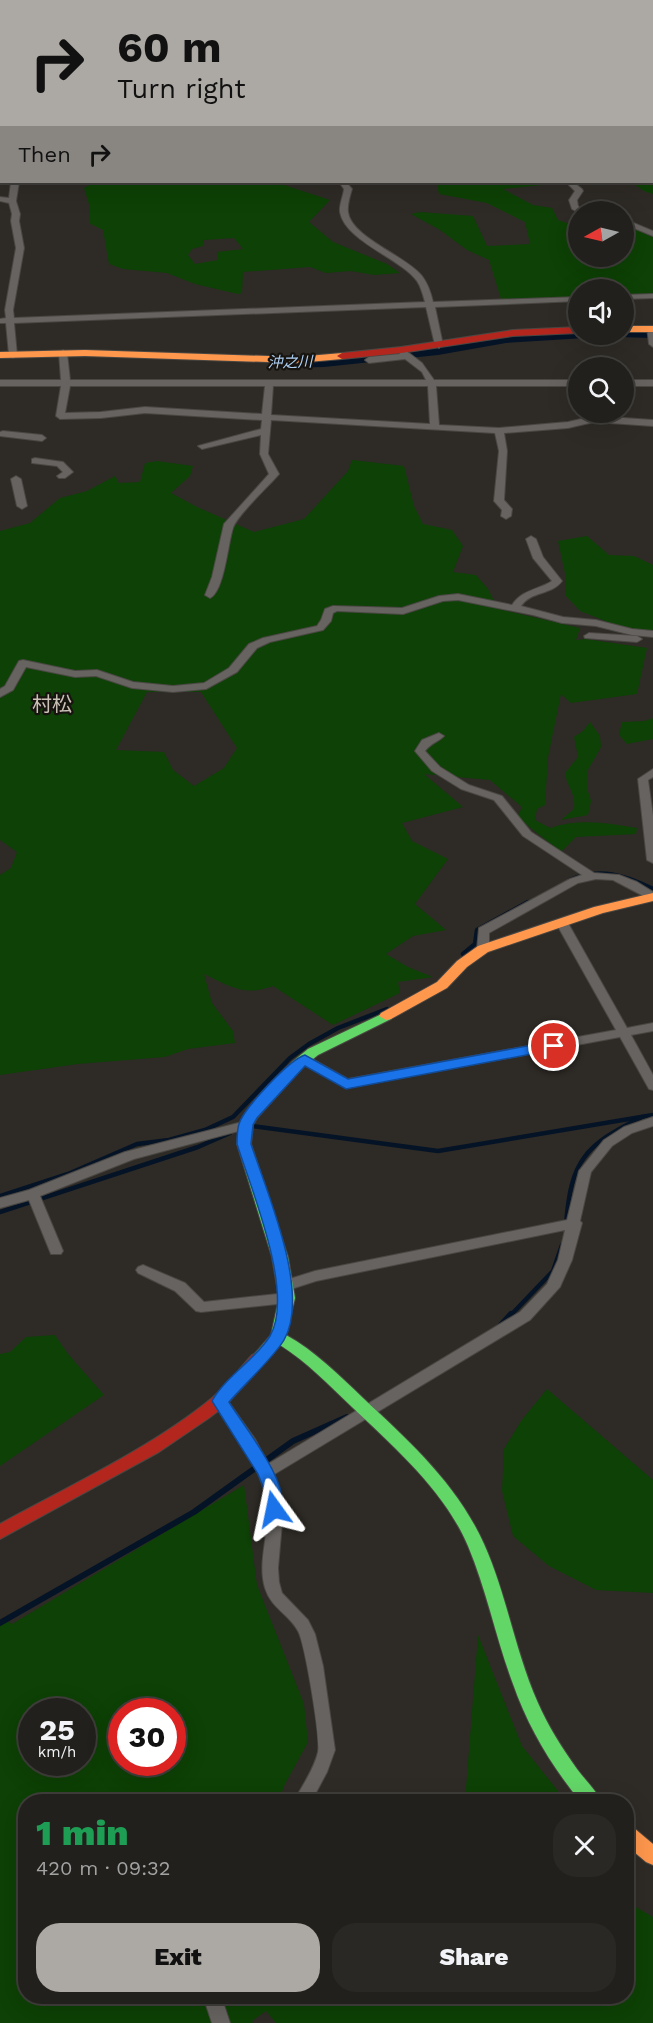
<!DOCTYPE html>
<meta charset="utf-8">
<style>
body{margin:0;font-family:"Work Sans","Noto Sans JP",sans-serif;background:#2a2825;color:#f1f3f6;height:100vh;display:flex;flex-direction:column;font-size:22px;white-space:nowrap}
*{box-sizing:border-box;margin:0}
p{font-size:20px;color:#a2a3a3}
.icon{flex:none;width:33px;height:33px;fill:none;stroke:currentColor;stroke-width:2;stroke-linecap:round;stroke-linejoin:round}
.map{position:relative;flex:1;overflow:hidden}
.side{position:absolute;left:18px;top:1794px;width:616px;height:210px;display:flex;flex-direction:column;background:#22201c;border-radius:24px;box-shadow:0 6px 24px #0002,0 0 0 2px #3f3e3b}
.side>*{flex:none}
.guide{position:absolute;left:0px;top:0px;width:654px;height:183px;box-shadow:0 6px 24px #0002,0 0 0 2px #3f3e3b;background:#aca8a3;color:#111;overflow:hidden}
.needle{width:39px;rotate:262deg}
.controls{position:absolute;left:568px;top:201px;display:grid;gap:12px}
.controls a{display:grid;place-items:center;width:66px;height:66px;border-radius:50%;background:#22201c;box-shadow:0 6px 24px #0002,0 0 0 2px #3f3e3b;font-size:30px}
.speed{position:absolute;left:18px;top:1698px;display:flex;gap:12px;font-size:30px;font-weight:700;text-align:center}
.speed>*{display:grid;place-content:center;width:78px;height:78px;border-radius:50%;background:#22201c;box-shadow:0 6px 24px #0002,0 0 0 2px #3f3e3b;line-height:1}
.speed small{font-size:15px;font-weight:400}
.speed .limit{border:9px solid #d22;background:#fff;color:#111}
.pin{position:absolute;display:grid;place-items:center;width:51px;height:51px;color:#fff;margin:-26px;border:3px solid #fff;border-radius:50%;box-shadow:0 2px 6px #0007}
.me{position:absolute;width:66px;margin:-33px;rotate:348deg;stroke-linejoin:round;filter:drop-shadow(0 0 4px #0008)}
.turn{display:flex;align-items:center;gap:21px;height:126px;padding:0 18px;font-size:27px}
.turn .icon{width:78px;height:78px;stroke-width:2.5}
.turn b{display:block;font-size:42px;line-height:51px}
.then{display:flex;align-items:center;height:57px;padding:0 18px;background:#0003;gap:12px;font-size:22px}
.round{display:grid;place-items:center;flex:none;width:63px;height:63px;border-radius:24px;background:#2a2825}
.overview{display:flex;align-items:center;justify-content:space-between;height:102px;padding:0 18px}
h1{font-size:36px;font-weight:800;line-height:45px;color:#1e9e55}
.cta{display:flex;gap:12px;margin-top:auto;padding:12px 18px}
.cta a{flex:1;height:69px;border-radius:24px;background:#aca8a3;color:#111;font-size:24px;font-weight:800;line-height:69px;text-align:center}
.cta a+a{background:#2a2825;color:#f1f3f6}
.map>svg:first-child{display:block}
</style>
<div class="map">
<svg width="653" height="2023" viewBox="0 0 653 2023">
<rect width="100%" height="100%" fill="#2e2b26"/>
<!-- green -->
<g fill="#0d4105" fill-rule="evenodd">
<path d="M 0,0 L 653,0 L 653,194 L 644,191 L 631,182 L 652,182 L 652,2 L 2,2 L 1,65 Z"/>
<path d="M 95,182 L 275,182 L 330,200 L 309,222 L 333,242 L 387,264 L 400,273 L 374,275 L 351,271 L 326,273 L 310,267 L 243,272 L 242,293 L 238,294 L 195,284 L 167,273 L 123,269 L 109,264 L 103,230 L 89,223 L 89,204 L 84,188 ZM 234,238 L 243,249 L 217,252 L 218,260 L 195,264 L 188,255 L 192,249 L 203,246 L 204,240 Z"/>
<path d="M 422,182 L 560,182 L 563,183 L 503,189 L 533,205 L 552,208 L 558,220 L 570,224 L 579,224 L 579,256 L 624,256 L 624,225 L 653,237 L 653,295 L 624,296 L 624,290 L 579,290 L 579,297 L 501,299 L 489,260 L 467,250 L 440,230 L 411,214 L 420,212 L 473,216 L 487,246 L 530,244 L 525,222 L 487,203 L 439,194 L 437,185 Z"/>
<path d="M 352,460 L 404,466 L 414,506 L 423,524 L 452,530 L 463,546 L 453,572 L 476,575 L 488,589 L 498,609 L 580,628 L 576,640 L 586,639 L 647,648 L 637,694 L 571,703 L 561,694 L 548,757 L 545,805 L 537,809 L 535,820 L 550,828 C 579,818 608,823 637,828 L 636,834 L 576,837 L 561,852 L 517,817 L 522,807 L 490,780 L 424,774 L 463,807 L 402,823 L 412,841 L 448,859 L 415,904 L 446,930 L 413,936 L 386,954 L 408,967 L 433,977 L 398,982 L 400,993 L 333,1025 L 273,986 C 245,997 229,986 204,974 L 212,1003 L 233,1031 L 235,1043 L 188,1049 L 165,1057 L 78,1064 L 0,1075 L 0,875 L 11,868 L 17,852 L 0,840 L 0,531 L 30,523 L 60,498 L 87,491 L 115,476 L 119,483 L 140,482 L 145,463 L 157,461 L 193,466 L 190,476 L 171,493 L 197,507 L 254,532 L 304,519 L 348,471 ZM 147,692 L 201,692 L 237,748 L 224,768 L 194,786 L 173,770 L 164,752 L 116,750 Z"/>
<path d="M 587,536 L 609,555 L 634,556 L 653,565 L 653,631 L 623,628 L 580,611 L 565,595 L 566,578 L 558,541 Z"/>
<path d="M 653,718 L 653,739 L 627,744 L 619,735 L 622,722 L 645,721 Z"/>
<path d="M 590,722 L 600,736 L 601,747 L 588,770 L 587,788 L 591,801 L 588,815 L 561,820 L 574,809 C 576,792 567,788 565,773 L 578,757 L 574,737 L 583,731 Z"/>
<path d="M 55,1335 L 68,1354 L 104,1395 L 0,1466 L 0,1354 L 10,1352 L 26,1337 Z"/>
<path d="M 547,1389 L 653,1480 L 653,1593 L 596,1590 L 549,1566 L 513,1536 L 502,1491 L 504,1449 L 521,1421 Z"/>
<path d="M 244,1485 L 257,1585 L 304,1704 L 308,1742 L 284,1786 L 279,1801 L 26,1802 L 26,1996 L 627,1996 L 627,1902 L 653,1917 L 653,2023 L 276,2023 L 266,2011 L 252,2021 L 253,2023 L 0,2023 L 0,1624 L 5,1620 L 12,1624 ZM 32,1712 L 82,1712 L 82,1762 L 32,1762 ZM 122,1712 L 172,1712 L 172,1762 L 122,1762 Z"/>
<path d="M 478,1635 L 522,1746 L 566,1801 L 465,1801 Z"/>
</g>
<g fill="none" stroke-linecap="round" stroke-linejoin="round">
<!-- stream-far1 -->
<g stroke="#051326" stroke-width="4.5">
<path d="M 570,880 C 600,867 625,875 653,889"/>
<path d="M 463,954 L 475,944 L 477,930 L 528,902"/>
<path d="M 252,1126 L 438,1151 L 653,1115"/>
<path d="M 0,1196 L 68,1174 L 137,1144 L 169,1140 L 205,1130 L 233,1117 L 290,1058 L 309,1044 L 338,1028 L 387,1009"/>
<path d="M 0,1212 L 198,1147 L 230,1133"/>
<path d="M 566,1225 C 571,1160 584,1146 642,1117"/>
<path d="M 510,1316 L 553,1271 L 562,1245"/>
</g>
<!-- stream -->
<g stroke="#051326" stroke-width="6">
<path d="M 501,1325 L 511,1314"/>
<path d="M 0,1623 L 194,1512 L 293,1441 L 347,1417"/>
</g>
<!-- river -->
<g fill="#051326" fill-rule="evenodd">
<path d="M 624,328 L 653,328 L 653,338 L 618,337 L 616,334 L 624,334 Z"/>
<path d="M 579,329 L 579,334 L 587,334 L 585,338 L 506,343 L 438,355 L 324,367 L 279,368 L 273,367 L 270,363 L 273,359 L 279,358 L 324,357 L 438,345 L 506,333 Z"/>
</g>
<defs>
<g id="street">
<path d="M 11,182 L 19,182 L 16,201 L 20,214 L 19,221 L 24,248 L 13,310 L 14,318 L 425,302 C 423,295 421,287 417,281 C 400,258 345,241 340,212 C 339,205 343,197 344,189 L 339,182 L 346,182 L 352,189 C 350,196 347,205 348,212 C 351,237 406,256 422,276 C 428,284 431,293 433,302 L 579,297 L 579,301 L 435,307 L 443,345 L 439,348 L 435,345 L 426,307 L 14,323 L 17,355 L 13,358 L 9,355 L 6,323 L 0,323 L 0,319 L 6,318 L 5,310 L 16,248 L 11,221 L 12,214 L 9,203 L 0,201 L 0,197 L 9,198 Z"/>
<path d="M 566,182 L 573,182 L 582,189 L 583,191 L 577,200 L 578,206 L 586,212 L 579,213 L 572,209 L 569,200 L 575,191 Z"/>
<path d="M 624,219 L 653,231 L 653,236 L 624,224 Z"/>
<path d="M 653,294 L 653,298 L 624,299 L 624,295 Z"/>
<path d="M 647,327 L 653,327 L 653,347 L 649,344 Z"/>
<path d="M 401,347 L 422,363 L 434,380 L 579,380 L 579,386 L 436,386 L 439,425 L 499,428 L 568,422 L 594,416 L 653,420 L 653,426 L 594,422 L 568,428 L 504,433 L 507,451 L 504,500 L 512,509 L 511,516 L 506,519 L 501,516 L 502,510 L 494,501 L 499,451 L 495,433 L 271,420 L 268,454 L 279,474 C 268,487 237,515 233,528 C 228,543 224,592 210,598 L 205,595 L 212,577 L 224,524 L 269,474 L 260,454 L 261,435 L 202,449 L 198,446 L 261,429 L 262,420 L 145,413 L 101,418 L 60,419 L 56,416 L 61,386 L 0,386 L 0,380 L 61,380 L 59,353 L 63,350 L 67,353 L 70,380 L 426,380 L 422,372 L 405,359 L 369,363 L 365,360 L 369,357 L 400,354 L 397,350 ZM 70,386 L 265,386 L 262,414 L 145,407 L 101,412 L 65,413 ZM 273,386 L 428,386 L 430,424 L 271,415 Z"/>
<rect x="624" y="380" width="29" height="6"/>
<path d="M 3,431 L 42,435 L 46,438 L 42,441 L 0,436 L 0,432 Z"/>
<path d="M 35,458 L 63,462 L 73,472 L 65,478 L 59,478 L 57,476 L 63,472 L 57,466 L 32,463 L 32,459 Z"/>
<path d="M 16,476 L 21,479 L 27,506 L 22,509 L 17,506 L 11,479 Z"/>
<path d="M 531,536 L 536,539 L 543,557 L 562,581 C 552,595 531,591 521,606 L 563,617 L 596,620 L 632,629 L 653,631 L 653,637 L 632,635 L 596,626 L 562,623 L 533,615 L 458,600 L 443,601 L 403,614 L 337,611 L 333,613 L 331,621 L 323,630 L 270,642 L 257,648 L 237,672 L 206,689 L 173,692 L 132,688 L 96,676 L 75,677 L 26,667 L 13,690 L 0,697 L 0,689 L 5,686 L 19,661 L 23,660 L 75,671 L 97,670 L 133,682 L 173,686 L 204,683 L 229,668 L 249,644 L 263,638 L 317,626 L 321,620 L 325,609 L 333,606 L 402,608 L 439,596 L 458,594 L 512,605 C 523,589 538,590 552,581 L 533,558 L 526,539 Z"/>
<path d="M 589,633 L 637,636 L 642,639 L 637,642 L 585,638 L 584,636 Z"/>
<path d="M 439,733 L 444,736 C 438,742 431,743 425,751 L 440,767 L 469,785 L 502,796 L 531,832 L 594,873 L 619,875 L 637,882 L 653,892 L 653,901 L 613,880 L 596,879 L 578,883 L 489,933 L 489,949 L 483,953 L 479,952 L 477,949 L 479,928 L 570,879 L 582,875 L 523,836 L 494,800 L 461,789 L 432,771 L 415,751 L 422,740 Z"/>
<path d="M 653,769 L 653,777 L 648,780 L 653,816 L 653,863 L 647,860 L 638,779 Z"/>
<path d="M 562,919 L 568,923 L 627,1028 L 653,1023 L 653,1031 L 631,1035 L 653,1075 L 653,1090 L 649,1089 L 620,1037 L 346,1088 L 301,1063 L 299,1060 L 305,1056 L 309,1057 L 348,1079 L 616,1030 L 556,923 Z"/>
<path d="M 653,1117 L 653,1126 L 632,1133 L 612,1146 L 591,1172 L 580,1221 L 582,1223 L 572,1260 L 560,1287 L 530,1320 L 273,1475 L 281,1506 L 282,1523 L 278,1568 L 279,1582 L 282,1593 L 308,1620 L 315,1634 L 323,1666 L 335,1750 L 327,1772 L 311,1802 L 294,1802 C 302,1785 314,1770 318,1752 C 321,1739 305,1643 298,1631 C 289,1614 271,1608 265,1588 C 257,1562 270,1533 267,1506 C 261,1460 233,1438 213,1401 L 215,1397 L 220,1396 L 225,1397 L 255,1439 L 268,1464 L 520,1312 L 547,1284 L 558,1260 L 565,1230 L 316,1281 L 285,1291 L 280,1290 L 278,1286 L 280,1282 L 315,1271 L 567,1220 L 579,1171 L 604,1140 L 624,1127 Z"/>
<path d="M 246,1121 L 250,1122 L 252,1125 L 250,1128 L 134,1159 L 40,1196 L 63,1251 L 61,1254 L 51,1254 L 29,1200 L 0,1208 L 0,1198 L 29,1190 L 125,1152 Z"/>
<path d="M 143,1265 L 185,1283 L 204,1302 L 287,1293 L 292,1294 L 294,1298 L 292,1302 L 287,1303 L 201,1312 L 196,1311 L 175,1291 L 138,1273 L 136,1270 L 138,1267 Z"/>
<path d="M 203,1996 L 221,1996 L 230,2023 L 212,2023 Z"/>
</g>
<path id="fast" d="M 386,1012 L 391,1013 L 393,1016 L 391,1019 L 318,1055 L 302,1068 L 257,1118 L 253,1125 L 251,1144 L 288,1257 L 295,1298 L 286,1335 C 315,1351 339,1375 363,1398 C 410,1442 457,1484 484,1544 C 507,1595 515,1652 538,1703 C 548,1726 562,1748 577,1769 C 585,1780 596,1790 602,1802 L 581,1802 C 552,1767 528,1727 513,1684 C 496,1639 487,1591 468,1546 C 444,1490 395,1448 352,1407 C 329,1385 307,1362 280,1345 C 272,1354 265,1367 252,1363 L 250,1359 L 271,1335 L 279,1298 L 272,1257 L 237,1144 L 239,1125 L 246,1112 L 292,1062 L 308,1049 Z"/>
<g id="slow">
<rect x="624" y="326" width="29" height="6"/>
<path d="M 85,350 L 296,357 L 342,353 L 347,356 L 342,359 L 296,363 L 85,356 L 0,358 L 0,352 Z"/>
<path d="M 653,893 L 653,901 L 603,913 L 488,952 L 467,967 L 447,988 L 391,1019 L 386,1020 L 379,1016 L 381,1013 L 437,982 L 457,961 L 478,946 L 594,907 Z"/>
<path d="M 627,1826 L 634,1828 L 653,1844 L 653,1865 L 646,1862 L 627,1846 Z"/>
</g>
<g id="jam">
<path d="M 579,327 L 579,333 L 513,336 L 401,353 L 342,359 L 337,356 L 342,353 L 401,347 L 513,330 Z"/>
<path d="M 258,1353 L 264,1355 L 266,1359 L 264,1363 L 226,1405 L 209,1418 L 159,1452 L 0,1539 L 0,1524 C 69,1486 151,1448 212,1398 C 227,1386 239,1369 252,1355 Z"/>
</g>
</defs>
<!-- street casing -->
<use href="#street" stroke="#4a4743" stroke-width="2"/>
<!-- fast casing -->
<use href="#fast" stroke="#4a4743" stroke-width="2"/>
<!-- slow casing -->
<use href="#slow" stroke="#4a4743" stroke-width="2"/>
<!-- jam casing -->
<use href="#jam" stroke="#4a4743" stroke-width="2"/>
<!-- street -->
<use href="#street" fill="#666360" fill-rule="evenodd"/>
<!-- fast -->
<use href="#fast" fill="#63d668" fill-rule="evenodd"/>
<!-- slow -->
<use href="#slow" fill="#ff974d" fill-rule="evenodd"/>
<!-- jam -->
<use href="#jam" fill="#b3261e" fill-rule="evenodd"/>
</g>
<!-- wall -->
<path fill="#403d3a" d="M 635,0 L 653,0 L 653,25 L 652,2 L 635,2 Z"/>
<!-- building -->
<path fill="#4a4743" stroke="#34322f" stroke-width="1.5" d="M 641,0 L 653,0 L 653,15 L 652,2 L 642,2 Z"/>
<!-- route -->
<path fill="#1a73e8" stroke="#114b97" stroke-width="1.5" d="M 554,1041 L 558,1042 L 560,1046 L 558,1049 L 346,1089 L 305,1066 L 257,1118 L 253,1125 L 251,1144 C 267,1193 311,1293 284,1340 C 274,1357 243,1386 229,1402 C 243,1425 294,1487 280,1513 L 274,1515 L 269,1513 L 266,1494 L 258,1474 L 212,1401 C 225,1377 256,1359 270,1336 C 295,1293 251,1189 237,1144 C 237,1138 237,1130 239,1124 C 244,1108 289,1060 305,1055 L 348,1079 Z"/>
<g text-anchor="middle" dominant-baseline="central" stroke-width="4.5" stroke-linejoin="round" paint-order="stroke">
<!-- far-water labels -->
<g font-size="15" font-style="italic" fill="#adcef3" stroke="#171410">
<text transform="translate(290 362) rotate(-1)">沖之川</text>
</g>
<!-- quarter labels -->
<g font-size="20" fill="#cac1b7" stroke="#171410">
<text x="52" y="704">村松</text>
</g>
</g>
</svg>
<div class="controls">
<a><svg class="needle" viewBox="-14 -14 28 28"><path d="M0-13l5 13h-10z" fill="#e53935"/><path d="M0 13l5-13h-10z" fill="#a2a3a3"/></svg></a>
<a><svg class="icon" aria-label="sound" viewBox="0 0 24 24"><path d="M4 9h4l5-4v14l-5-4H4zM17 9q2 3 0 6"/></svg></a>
<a><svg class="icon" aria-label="search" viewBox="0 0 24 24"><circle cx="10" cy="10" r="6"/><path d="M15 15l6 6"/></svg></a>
</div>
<div class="speed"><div>25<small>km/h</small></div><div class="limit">30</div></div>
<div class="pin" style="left:554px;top:1046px;background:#d93025"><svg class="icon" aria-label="arrive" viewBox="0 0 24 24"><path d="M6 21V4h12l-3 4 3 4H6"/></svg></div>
<svg class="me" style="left:274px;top:1509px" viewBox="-20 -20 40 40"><path d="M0-17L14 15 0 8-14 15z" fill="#1a73e8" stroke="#fff" stroke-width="4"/></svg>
<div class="guide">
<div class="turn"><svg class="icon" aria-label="right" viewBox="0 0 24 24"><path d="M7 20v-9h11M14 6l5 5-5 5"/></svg><div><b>60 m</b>Turn right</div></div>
<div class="then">Then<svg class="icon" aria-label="right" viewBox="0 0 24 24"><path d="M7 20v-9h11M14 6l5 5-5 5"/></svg></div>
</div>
<section class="side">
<div class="overview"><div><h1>1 min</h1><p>420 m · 09:32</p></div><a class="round"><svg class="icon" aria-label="close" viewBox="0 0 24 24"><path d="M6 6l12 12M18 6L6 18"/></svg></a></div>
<div class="cta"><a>Exit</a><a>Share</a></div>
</section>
</div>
